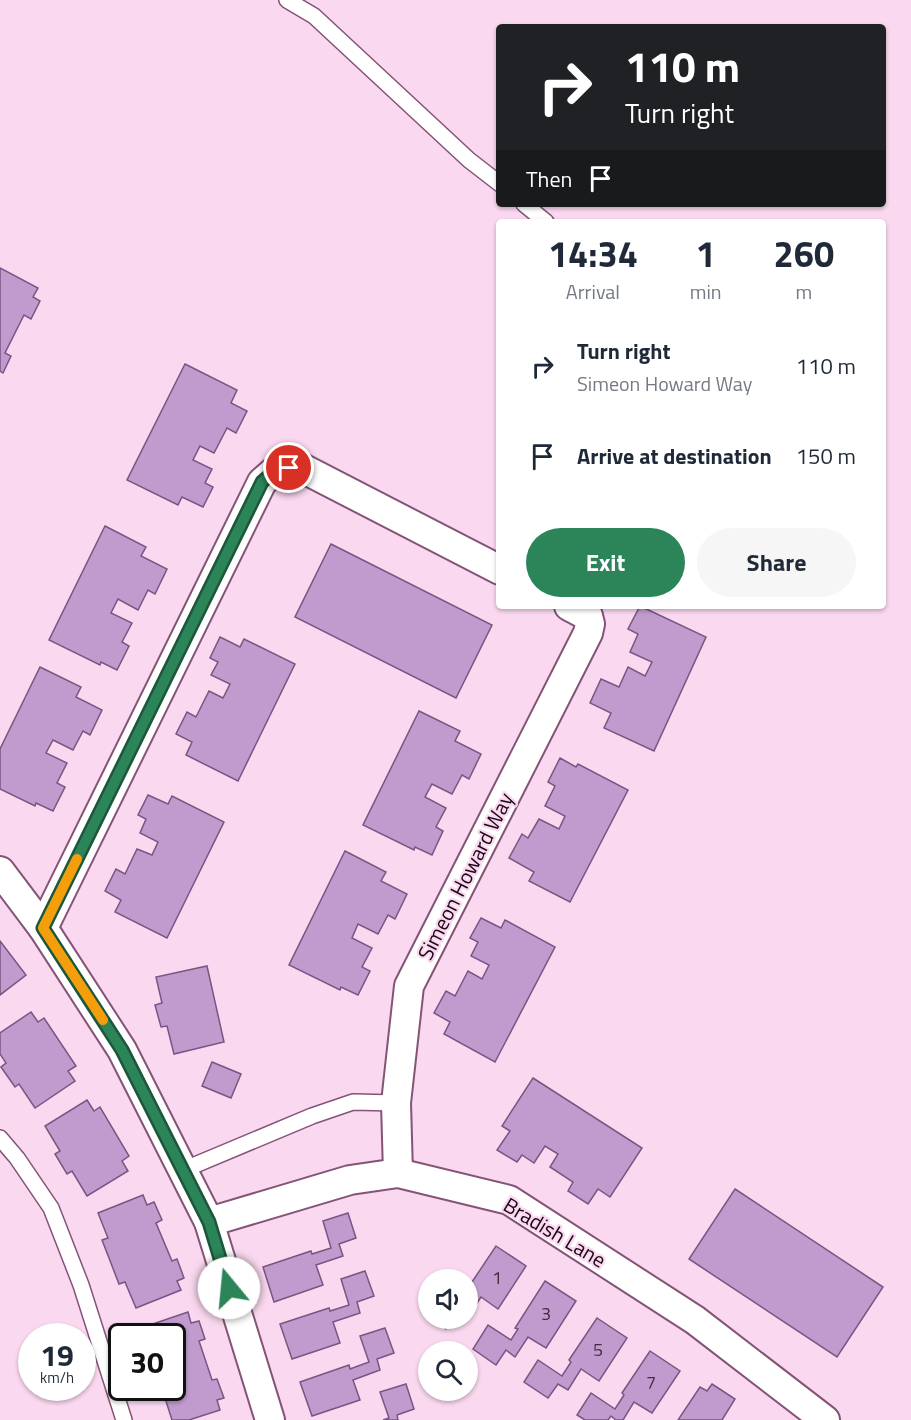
<!DOCTYPE html>
<style>
body{margin:0;font-family:"Titillium Web",sans-serif;background:#f6f6f7;color:#1f2937;height:100vh;display:flex;flex-direction:column;font-size:22px;white-space:nowrap}
*{box-sizing:border-box;margin:0}
p{font-size:20px;color:#747a83}
.icon{flex:none;width:33px;height:33px;fill:none;stroke:currentColor;stroke-width:2;stroke-linecap:round;stroke-linejoin:round}
.map{position:relative;flex:1;overflow:hidden}
.side{position:absolute;left:496px;top:219px;width:390px;height:390px;display:flex;flex-direction:column;background:#fff;border-radius:6px;box-shadow:0 2px 4px #0004}
.side>*{flex:none}
.top-card{position:absolute;left:496px;top:24px;width:390px;height:183px;border-radius:6px;box-shadow:0 2px 4px #0004;background:#202124;color:#fff;overflow:hidden}
.fabs{position:absolute;left:418px;top:1269px;display:grid;gap:12px}
.fabs a{display:grid;place-items:center;width:60px;height:60px;border-radius:50%;background:#fff;box-shadow:0 2px 4px #0004;font-size:30px}
.speed{position:absolute;left:18px;top:1323px;display:flex;gap:12px;font-size:30px;font-weight:700;text-align:center}
.speed>*{display:grid;place-content:center;width:78px;height:78px;border-radius:50%;background:#fff;box-shadow:0 2px 4px #0004;line-height:1}
.speed small{font-size:15px;font-weight:400}
.speed .limit{border:3px solid #111;border-radius:9px;background:#fff;color:#111}
.pin{position:absolute;display:grid;place-items:center;width:51px;height:51px;color:#fff;margin:-26px;border:3px solid #fff;border-radius:50%;box-shadow:0 2px 6px #0007}
.me{position:absolute;width:66px;margin:-33px;rotate:343deg;stroke-linejoin:round;filter:drop-shadow(0 0 4px #0008)}
.turn{display:flex;align-items:center;gap:21px;height:126px;padding:0 30px;font-size:27px}
.turn .icon{width:78px;height:78px;stroke-width:2.5}
.turn b{display:block;font-size:42px;line-height:51px}
.then{display:flex;align-items:center;height:57px;padding:0 30px;background:#0003;gap:12px;font-size:22px}
.eta{display:flex;justify-content:space-evenly;align-items:center;height:102px;text-align:center}
.eta b{font-size:36px;font-weight:700;line-height:42px}
.primary-button{display:flex;gap:12px;margin-top:auto;padding:12px 30px}
.primary-button a{flex:1;height:69px;border-radius:36px;background:#2c8459;color:#fff;font-size:24px;font-weight:700;line-height:69px;text-align:center}
.primary-button a+a{background:#f6f6f7;color:#1f2937}
ul{padding:0;list-style:none}
li{display:flex;align-items:center;gap:18px;height:90px;padding:0 30px}
li div{flex:1}
li b{display:block;font-size:22px}
li em{font-style:normal}
.map>svg:first-child{display:block}
</style>
<div class="map">
<svg width="911" height="1420" viewBox="0 0 911 1420">
<rect width="100%" height="100%" fill="#fad8ef"/>
<!-- building -->
<g fill="#c19bcd" stroke="#785582" stroke-width="1.5">
<path d="M 0,268 L 38,288 L 33,297 L 40,301 L 31,319 L 24,315 L 5,353 L 11,356 L 3,373 L 0,371 Z"/>
<path d="M 185,364 L 237,390 L 231,403 L 247,411 L 236,433 L 227,428 L 214,453 L 200,446 L 193,460 L 212,469 L 205,483 L 213,487 L 203,507 L 182,497 L 178,505 L 127,480 Z"/>
<path d="M 105,526 L 146,547 L 141,556 L 167,569 L 155,594 L 148,590 L 138,610 L 118,599 L 111,613 L 132,623 L 122,642 L 129,646 L 117,670 L 101,662 L 100,665 L 49,640 Z"/>
<path d="M 331,544 L 492,625 L 456,698 L 295,617 Z"/>
<path d="M 640,606 L 706,637 L 654,751 L 604,728 L 611,713 L 590,703 L 601,679 L 619,687 L 628,667 L 645,676 L 652,662 L 630,652 L 638,634 L 628,629 Z"/>
<path d="M 220,637 L 240,647 L 244,639 L 295,664 L 238,781 L 186,755 L 192,742 L 176,734 L 187,712 L 196,717 L 209,691 L 223,698 L 230,684 L 211,675 L 218,662 L 210,658 Z"/>
<path d="M 40,667 L 81,687 L 76,697 L 102,710 L 90,735 L 83,731 L 73,750 L 53,740 L 46,753 L 67,763 L 57,783 L 65,787 L 53,811 L 36,803 L 35,806 L 0,789 L 0,749 Z"/>
<path d="M 419,711 L 460,731 L 455,741 L 481,754 L 469,779 L 462,775 L 452,794 L 432,784 L 425,797 L 446,808 L 436,827 L 443,831 L 432,855 L 415,847 L 414,850 L 363,825 Z"/>
<path d="M 560,758 L 576,767 L 578,764 L 628,790 L 570,902 L 529,881 L 534,872 L 509,858 L 522,834 L 528,838 L 539,819 L 559,829 L 565,816 L 545,806 L 555,786 L 548,782 Z"/>
<path d="M 148,795 L 168,804 L 172,796 L 224,822 L 167,938 L 115,912 L 121,900 L 105,891 L 116,869 L 125,874 L 137,849 L 152,855 L 158,842 L 140,833 L 146,819 L 138,815 Z"/>
<path d="M 345,851 L 386,872 L 381,881 L 407,894 L 395,919 L 388,915 L 378,934 L 358,924 L 352,938 L 372,948 L 362,967 L 370,971 L 358,995 L 341,987 L 340,990 L 289,965 Z"/>
<path d="M 481,918 L 501,928 L 505,920 L 555,947 L 495,1062 L 444,1034 L 450,1022 L 434,1013 L 446,991 L 455,996 L 468,971 L 482,979 L 489,965 L 471,956 L 478,942 L 470,938 Z"/>
<path d="M 0,941 L 26,975 L 0,995 Z"/>
<path d="M 207,966 L 224,1042 L 174,1054 L 167,1026 L 161,1027 L 155,1005 L 162,1003 L 156,977 Z"/>
<path d="M 31,1012 L 38,1022 L 44,1018 L 76,1066 L 68,1071 L 75,1081 L 35,1108 L 19,1084 L 15,1087 L 1,1067 L 6,1063 L 0,1054 L 0,1033 Z"/>
<path d="M 212,1062 L 241,1074 L 231,1098 L 202,1086 Z"/>
<path d="M 533,1078 L 642,1148 L 610,1197 L 598,1189 L 588,1204 L 568,1191 L 573,1182 L 550,1167 L 558,1154 L 545,1146 L 534,1163 L 522,1155 L 517,1162 L 497,1150 L 510,1131 L 502,1126 Z"/>
<path d="M 87,1100 L 94,1111 L 100,1107 L 129,1156 L 122,1161 L 128,1171 L 87,1196 L 72,1171 L 67,1174 L 55,1154 L 60,1151 L 45,1126 Z"/>
<path d="M 735,1189 L 883,1287 L 837,1357 L 689,1259 Z"/>
<path d="M 143,1195 L 147,1205 L 154,1202 L 162,1220 L 156,1223 L 172,1261 L 177,1259 L 184,1278 L 177,1281 L 181,1290 L 136,1308 L 125,1282 L 119,1284 L 102,1240 L 108,1238 L 98,1213 Z"/>
<path d="M 348,1213 L 356,1238 L 339,1244 L 343,1256 L 316,1265 L 323,1285 L 274,1302 L 263,1267 L 311,1251 L 312,1254 L 331,1248 L 323,1221 Z"/>
<path d="M 496,1246 L 526,1266 L 498,1309 L 481,1297 L 468,1317 L 468,1294 L 470,1290 L 468,1288 Z"/>
<path d="M 365,1271 L 374,1296 L 357,1302 L 360,1313 L 333,1322 L 340,1343 L 292,1359 L 280,1324 L 329,1308 L 330,1311 L 349,1305 L 341,1279 Z"/>
<path d="M 545,1281 L 576,1301 L 546,1348 L 528,1337 L 515,1357 L 506,1350 L 496,1365 L 473,1349 L 488,1325 L 511,1340 L 518,1329 L 515,1328 Z"/>
<path d="M 188,1312 L 191,1323 L 199,1321 L 205,1339 L 199,1341 L 212,1380 L 217,1379 L 224,1398 L 217,1400 L 220,1410 L 189,1420 L 172,1420 L 165,1398 L 159,1400 L 154,1388 L 172,1388 L 172,1336 L 144,1336 L 141,1328 Z"/>
<path d="M 430,1318 L 453,1318 L 446,1329 Z"/>
<path d="M 597,1318 L 627,1338 L 599,1381 L 581,1369 L 568,1390 L 558,1384 L 548,1398 L 524,1382 L 538,1360 L 562,1376 L 571,1362 L 569,1360 Z"/>
<path d="M 385,1328 L 394,1353 L 377,1359 L 380,1370 L 353,1380 L 360,1400 L 312,1416 L 300,1382 L 349,1365 L 350,1369 L 369,1362 L 360,1336 Z"/>
<path d="M 650,1351 L 680,1371 L 652,1413 L 634,1402 L 623,1420 L 616,1420 L 611,1416 L 608,1420 L 585,1420 L 577,1415 L 591,1393 L 615,1409 L 624,1395 L 622,1393 Z"/>
<path d="M 406,1384 L 414,1409 L 397,1415 L 398,1420 L 383,1420 L 389,1418 L 380,1392 Z"/>
<path d="M 712,1384 L 735,1399 L 722,1420 L 678,1420 L 700,1387 L 707,1391 Z"/>
</g>
<g fill="none" stroke-linecap="round" stroke-linejoin="round">
<defs>
<g id="service">
<path d="M 287,0 L 314,16 L 469,160 L 500,184"/>
<path d="M 524,204 L 546,222"/>
<path d="M 0,1138 L 17,1158 L 51,1208 L 81,1285 L 124,1420"/>
<path d="M 183,1170 L 312,1116 L 353,1102 L 396,1103"/>
</g>
<g id="minor">
<path d="M 0,871 L 43,928 L 122,1050 L 209,1222 L 270,1420"/>
<path d="M 43,928 L 262,482 L 277,469 L 302,468 L 500,570"/>
<path d="M 398,1173 L 396,1103 L 409,986 L 588,633 L 590,624 L 588,616 L 569,606"/>
<path d="M 209,1222 L 350,1180 L 398,1173 L 509,1200 L 695,1320 L 825,1420"/>
</g>
</defs>
<!-- service casing -->
<use href="#service" stroke="#845376" stroke-width="18"/>
<!-- minor casing -->
<use href="#minor" stroke="#845376" stroke-width="32"/>
<!-- service -->
<use href="#service" stroke="#fff" stroke-width="15"/>
<!-- minor -->
<use href="#minor" stroke="#fff" stroke-width="28"/>
</g>
<g fill="none" stroke-linecap="round" stroke-linejoin="round">
<defs>
<path id="route" d="M 229,1288 L 209,1222 L 122,1050 L 43,928 L 262,482 L 277,469 L 289,468"/>
</defs>
<!-- route casing -->
<use href="#route" stroke="#1d563a" stroke-width="15"/>
<!-- route -->
<use href="#route" stroke="#2c8459" stroke-width="10"/>
<!-- slow -->
<path stroke="#f59e0b" stroke-width="10" d="M 77,859 L 43,928 L 103,1020"/>
</g>
<g text-anchor="middle" dominant-baseline="central" stroke-width="4.5" stroke-linejoin="round" paint-order="stroke">
<!-- number labels -->
<g font-size="18" fill="#442c43">
<text x="497" y="1277">1</text>
<text x="546" y="1313">3</text>
<text x="598" y="1349">5</text>
<text x="651" y="1382">7</text>
</g>
<!-- street labels -->
<g font-size="21" fill="#1a0715" stroke="#fad8ef">
<text transform="translate(465 876) rotate(-63)">Simeon Howard Way</text>
<text transform="translate(555 1232) rotate(31)">Bradish Lane</text>
</g>
</g>
</svg>
<div class="fabs">
<a><svg class="icon" aria-label="sound" viewBox="0 0 24 24"><path d="M4 9h4l5-4v14l-5-4H4zM17 9q2 3 0 6"/></svg></a>
<a><svg class="icon" aria-label="search" viewBox="0 0 24 24"><circle cx="10" cy="10" r="6"/><path d="M15 15l6 6"/></svg></a>
</div>
<div class="speed"><div>19<small>km/h</small></div><div class="limit">30</div></div>
<div class="pin" style="left:289px;top:468px;background:#d93025"><svg class="icon" aria-label="arrive" viewBox="0 0 24 24"><path d="M6 21V4h12l-3 4 3 4H6"/></svg></div>
<svg class="me" style="left:229px;top:1288px" viewBox="-20 -20 40 40"><circle r="19" fill="#fff"/><path d="M0-13L10 11 0 6-10 11z" fill="#2c8459"/></svg>
<div class="top-card">
<div class="turn"><svg class="icon" aria-label="right" viewBox="0 0 24 24"><path d="M7 20v-9h11M14 6l5 5-5 5"/></svg><div><b>110 m</b>Turn right</div></div>
<div class="then">Then<svg class="icon" aria-label="arrive" viewBox="0 0 24 24"><path d="M6 21V4h12l-3 4 3 4H6"/></svg></div>
</div>
<section class="side">
<div class="eta">
<div><b>14:34</b><p>Arrival</p></div>
<div><b>1</b><p>min</p></div>
<div><b>260</b><p>m</p></div>
</div>
<ul>
<li><svg class="icon" aria-label="right" viewBox="0 0 24 24"><path d="M7 20v-9h11M14 6l5 5-5 5"/></svg><div><b>Turn right</b><p>Simeon Howard Way</p></div><em>110 m</em></li>
<li><svg class="icon" aria-label="arrive" viewBox="0 0 24 24"><path d="M6 21V4h12l-3 4 3 4H6"/></svg><div><b>Arrive at destination</b></div><em>150 m</em></li>
</ul>
<div class="primary-button"><a>Exit</a><a>Share</a></div>
</section>
</div>
